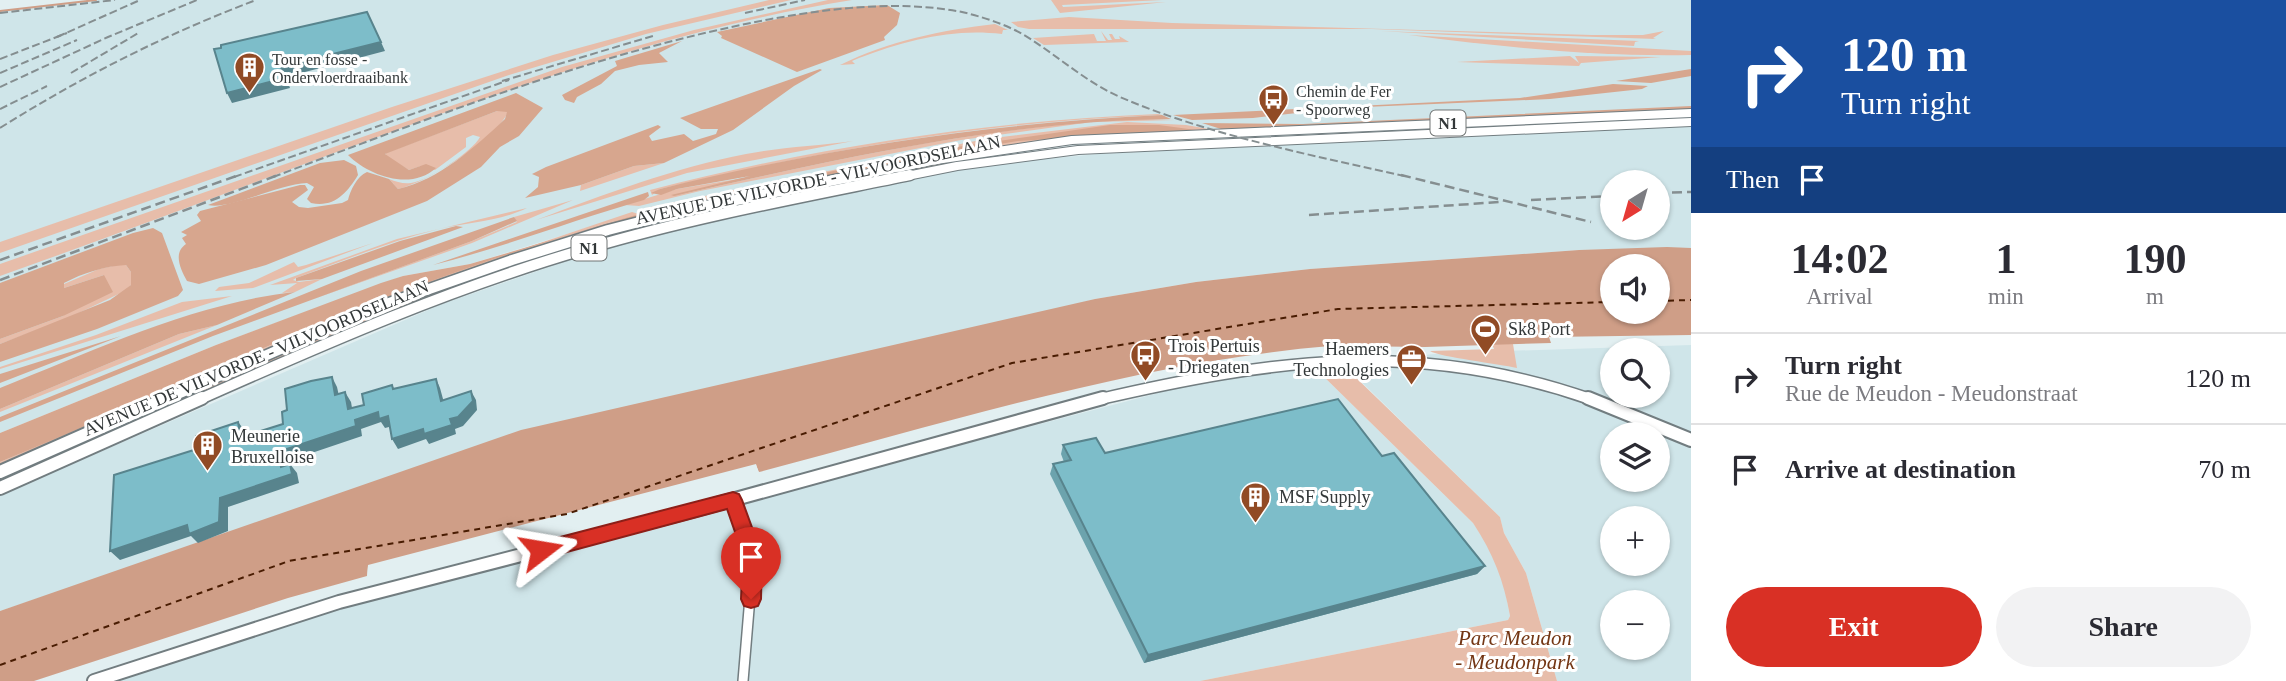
<!DOCTYPE html>
<meta charset="utf-8">
<style>
body{margin:0;font-family:Georgia,serif;background:#f2f2f3;color:#2b2b33;height:100vh;display:flex;flex-direction:column;font-size:26px;white-space:nowrap}
*{box-sizing:border-box;margin:0}
p{font-size:23px;color:#7c7c81}
.icon{flex:none;width:38px;height:38px;fill:none;stroke:currentColor;stroke-width:2;stroke-linecap:round;stroke-linejoin:round}
.map{position:relative;flex:1;overflow:hidden}
.details{display:flex;flex-direction:column;background:#fff;width:595px}
.details>*{flex:none}
.banner{background:#1a4fa0;color:#fff;overflow:hidden}
.needle{width:46px;rotate:217deg}
.controls{position:absolute;left:1600px;top:170px;display:grid;gap:14px}
.controls a{display:grid;place-items:center;width:70px;height:70px;border-radius:50%;background:#fff;box-shadow:0 2px 5px #0004;font-size:35px}
.pin{position:absolute;display:grid;place-items:center;width:60px;height:60px;color:#fff;margin:-72px -30px;border-radius:50% 50% 50% 0;rotate:-45deg;box-shadow:0 0 7px #0007}
.pin .icon{rotate:45deg}
.me{position:absolute;width:77px;margin:-38px;rotate:76deg;stroke-linejoin:round;filter:drop-shadow(0 0 5px #0008)}
.turn{display:flex;align-items:center;gap:24px;height:147px;padding:0 35px;font-size:32px}
.turn .icon{width:91px;height:91px;stroke-width:2.5}
.turn b{display:block;font-size:49px;line-height:60px}
.then{display:flex;align-items:center;height:66px;padding:0 35px;background:#0003;gap:14px;font-size:26px}
.eta{display:flex;justify-content:space-evenly;align-items:center;height:119px;text-align:center}
.eta b{font-size:42px;font-weight:700;line-height:49px}
.primary-button{display:flex;gap:14px;margin-top:auto;padding:14px 35px}
.primary-button a{flex:1;height:80px;border-radius:42px;background:#d93025;color:#fff;font-size:28px;font-weight:700;line-height:80px;text-align:center}
.primary-button a+a{background:#f2f2f3;color:#2b2b33}
ul{padding:0;list-style:none}
li{display:flex;align-items:center;gap:21px;height:91px;padding:0 35px;border-top:2px solid #e1e1e2}
li div{flex:1}
li b{display:block;font-size:26px}
li em{font-style:normal}
main{display:flex;flex:1;min-height:0}
.map>svg:first-child{display:block}
</style>
<main>
<div class="map">
<svg width="1691" height="681" viewBox="0 0 1691 681">
<rect width="100%" height="100%" fill="#e2eff1"/>
<!-- built -->
<g fill="#cfe5e9" fill-rule="evenodd">
<path d="M 97,0 L 1691,0 L 1691,110 L 1058,139 L 903,162 L 586,228 L 470,264 L 403,276 L 216,345 L 0,433 L 0,11 Z"/>
<path d="M 1691,126 L 1691,248 L 1579,250 L 1310,269 L 1196,282 L 1095,299 L 201,544 L 0,611 L 0,495 L 442,304 L 642,235 L 861,187 L 981,165 L 1098,154 ZM 1612,182 L 1657,182 L 1657,228 L 1612,228 Z"/>
<path d="M 1691,345 L 1691,681 L 1557,681 L 1526,573 L 1504,533 L 1500,517 L 1342,363 L 1445,353 ZM 1612,350 L 1657,350 L 1657,396 L 1612,396 ZM 1612,434 L 1657,434 L 1657,480 L 1612,480 ZM 1612,518 L 1657,518 L 1657,564 L 1612,564 ZM 1612,602 L 1657,602 L 1657,648 L 1612,648 Z"/>
<path d="M 1313,366 L 1473,523 L 1490,548 L 1504,585 L 1510,616 L 1508,620 L 1200,681 L 117,681 L 290,620 L 1193,384 L 1260,371 Z"/>
</g>
<!-- green -->
<g fill="#e7bdaa">
<path d="M 769,0 L 791,0 L 646,34 L 509,75 L 0,253 L 0,242 L 392,107 L 553,55 L 663,25 Z"/>
<path d="M 828,0 L 852,0 C 701,24 556,72 413,124 C 275,174 138,227 0,276 L 0,264 L 562,67 L 694,30 Z"/>
<path d="M 1051,0 L 1162,0 L 1062,5 L 1063,7 L 1166,2 L 1060,13 Z"/>
<path d="M 1069,17 L 1172,23 L 1592,35 L 1643,35 L 1664,31 L 1653,38 L 1656,39 L 1626,38 L 1372,29 L 1029,29 L 1018,27 L 1011,22 Z"/>
<path d="M 995,24 L 1008,30 L 1003,30 L 1002,34 C 953,28 906,40 859,58 L 852,61 L 855,64 L 840,65 C 889,41 942,30 995,24 Z"/>
<path d="M 1101,31 L 1108,40 L 1112,40 L 1109,34 L 1112,34 L 1115,39 L 1120,39 L 1119,36 L 1129,42 L 1044,45 L 1033,38 L 1094,34 L 1097,41 L 1106,41 Z"/>
<path d="M 1381,31 L 1639,41 L 1635,42 L 1634,46 Z"/>
<path d="M 1409,35 L 1691,51 L 1691,55 C 1596,57 1503,47 1409,35 Z"/>
<path d="M 1570,56 L 1579,63 L 1575,56 L 1661,57 L 1581,63 L 1579,66 L 1457,62 Z"/>
<path d="M 504,110 L 508,112 C 496,139 427,183 398,189 L 389,179 C 397,182 403,184 411,183 C 428,181 473,151 480,137 L 473,135 L 466,138 L 466,147 L 435,170 L 421,166 L 409,170 L 385,156 L 386,153 L 497,111 Z"/>
<path d="M 1158,114 L 1162,115 C 992,121 825,150 660,189 L 652,195 L 650,190 C 815,147 986,121 1158,114 Z"/>
<path d="M 1144,119 L 1175,120 L 1092,122 L 961,140 L 700,191 L 639,206 L 625,205 L 677,189 L 750,177 L 674,196 C 829,161 985,125 1144,119 Z"/>
<path d="M 1127,122 L 1186,125 L 1215,130 C 1141,134 1067,137 993,147 C 883,162 774,188 665,211 L 646,208 L 985,139 Z"/>
<path d="M 853,141 L 687,173 L 536,220 C 605,194 674,168 746,154 C 782,147 817,146 853,141 Z"/>
<path d="M 959,159 L 960,162 L 555,255 L 201,392 L 202,388 C 316,336 431,288 551,250 C 684,208 823,186 959,159 Z"/>
<path d="M 664,163 L 580,191 L 581,185 L 634,166 Z"/>
<path d="M 573,200 L 472,243 L 305,302 L 472,241 L 517,222 L 514,217 Z"/>
<path d="M 527,208 C 498,222 469,222 439,229 C 390,241 343,261 296,278 L 293,280 L 299,282 L 322,279 L 295,292 L 282,293 L 297,283 L 270,285 L 397,239 Z"/>
<path d="M 632,212 L 642,215 L 599,225 L 642,216 L 247,357 L 0,467 L 0,462 L 352,310 L 445,275 Z"/>
<path d="M 373,243 L 253,288 L 215,291 L 219,287 L 249,283 L 294,262 L 298,267 L 306,265 Z"/>
<path d="M 117,265 L 126,265 L 131,272 L 131,285 L 125,291 L 66,319 L 0,344 L 0,339 L 63,316 L 104,275 L 64,288 L 64,284 L 99,269 Z"/>
<path d="M 232,296 L 0,369 L 0,367 L 96,335 L 182,302 Z"/>
<path d="M 217,325 L 0,412 L 0,409 L 179,334 Z"/>
<path d="M 1492,344 L 1513,344 L 1517,368 C 1499,364 1440,357 1430,351 L 1494,349 Z"/>
<path d="M 1347,369 L 1500,517 L 1504,533 L 1526,573 L 1557,681 L 1200,681 L 1508,620 L 1510,616 C 1504,581 1493,553 1473,523 L 1318,371 Z"/>
</g>
<!-- forest -->
<g fill="#d7a68e">
<path d="M 887,5 L 900,13 L 897,25 L 884,37 L 885,40 L 797,72 L 721,38 L 722,36 L 717,32 L 829,8 Z"/>
<path d="M 682,41 L 659,53 L 668,62 L 639,65 L 615,71 L 601,84 L 577,97 L 574,103 L 565,100 L 562,95 L 617,66 L 615,61 Z"/>
<path d="M 820,69 L 822,70 L 794,86 L 733,130 L 664,163 L 634,166 L 581,185 L 525,198 L 538,187 L 539,177 L 532,174 L 546,167 L 658,125 L 661,127 L 649,136 L 652,141 L 684,134 L 693,141 L 716,134 L 718,129 L 701,129 L 680,118 Z"/>
<path d="M 1691,69 L 1691,76 L 1651,83 L 1616,81 Z"/>
<path d="M 1613,84 L 1648,86 L 1642,89 L 1550,99 L 1342,108 L 1253,118 L 1192,120 L 1173,115 L 1520,98 Z"/>
<path d="M 516,93 L 543,108 L 519,136 L 500,147 L 481,167 L 427,201 L 266,265 L 199,284 L 187,281 C 180,268 173,253 186,244 L 182,238 L 187,235 L 181,232 L 201,221 L 197,215 L 200,211 L 300,185 L 305,185 L 308,190 L 292,202 L 299,207 L 308,208 L 342,203 L 348,200 C 350,191 357,176 367,172 L 389,179 L 398,189 C 439,180 475,147 505,119 L 507,112 L 497,111 L 385,154 L 409,170 L 426,164 L 436,168 C 411,191 369,176 348,155 Z"/>
<path d="M 1691,106 L 1691,110 L 1266,128 L 1221,129 L 1202,123 L 1303,124 Z"/>
<path d="M 1162,115 L 1171,119 C 1003,121 838,159 674,196 L 671,195 L 750,176 L 677,189 L 661,195 L 651,193 L 660,189 C 825,148 992,123 1162,115 Z"/>
<path d="M 1110,125 L 1159,125 L 1196,130 L 1018,141 L 934,155 L 668,210 L 667,207 L 921,152 Z"/>
<path d="M 344,160 L 356,166 L 358,175 C 347,193 334,208 311,203 L 307,199 L 314,187 L 307,183 C 278,184 231,210 208,205 L 320,163 Z"/>
<path d="M 648,192 L 649,196 L 644,200 C 573,220 505,247 433,265 Z"/>
<path d="M 636,215 L 642,216 C 589,227 537,245 485,262 C 319,318 162,395 0,462 L 0,433 L 216,345 L 381,283 L 403,276 L 470,264 Z"/>
<path d="M 514,217 L 517,221 L 472,241 L 213,336 L 0,422 L 0,417 L 361,271 Z"/>
<path d="M 456,226 L 463,227 L 322,279 L 296,281 L 296,278 L 400,241 Z"/>
<path d="M 153,228 L 162,233 L 183,290 L 178,296 L 97,329 L 0,362 L 0,344 L 110,300 L 131,285 L 131,272 L 126,265 C 105,266 83,273 64,283 L 64,288 L 104,275 L 113,292 L 63,316 L 0,339 L 0,283 L 133,233 Z"/>
<path d="M 295,292 L 217,325 L 179,334 L 0,409 L 0,388 C 95,350 194,303 295,292 Z"/>
<path d="M 121,336 L 0,383 L 0,374 Z"/>
</g>
<!-- water -->
<path fill="#cf9e87" fill-rule="evenodd" d="M 1667,247 L 1691,248 L 1691,335 L 1549,337 L 1551,343 L 1425,347 L 1344,346 L 1341,347 L 1341,351 L 1330,346 C 1139,362 946,423 759,472 L 756,465 L 368,566 L 367,576 L 288,598 L 34,681 L 0,681 L 0,611 L 521,430 L 1095,299 L 1196,282 L 1310,269 L 1579,250 ZM 1612,266 L 1657,266 L 1657,312 L 1612,312 Z"/>
<!-- pier -->
<path fill="#e2eff1" d="M 756,464 L 759,474 L 756,474 L 754,469 L 371,568 L 371,577 L 367,580 L 368,565 Z"/>
<g fill="none" stroke-linecap="round" stroke-linejoin="round">
<!-- stream -->
<path stroke="#cf9e87" stroke-width="2" d="M 0,11 L 96,0"/>
<!-- ferry -->
<g stroke="#491c02" stroke-width="2" stroke-dasharray="6 5" stroke-linecap="butt">
<path d="M 1657,301 L 1691,300"/>
<path d="M 0,665 L 289,561 L 567,514 L 1012,363 L 1338,309 L 1612,302"/>
</g>
<defs>
<path id="minor" d="M 733,500 L 753,561 L 743,681"/>
<path id="secondary-far1" d="M 1096,400 C 1273,359 1417,338 1593,400"/>
<g id="secondary">
<path d="M 1588,398 L 1691,440"/>
<path d="M 94,681 L 339,602 L 688,512 L 1103,398"/>
</g>
<g id="primary-far2">
<path d="M 850,177 L 936,160 L 1072,140 L 1691,113"/>
<path d="M 902,177 L 957,166 L 1078,150 L 1691,122"/>
</g>
<g id="primary-far1">
<path d="M 164,400 L 372,309 L 512,260 L 608,230 L 682,211 L 859,175"/>
<path d="M 198,400 C 326,343 454,287 589,248 C 694,217 803,197 910,175"/>
</g>
<g id="primary">
<path d="M 0,472 L 168,398"/>
<path d="M 0,488 L 202,398"/>
</g>
</defs>
<!-- minor casing -->
<use href="#minor" stroke="#727d80" stroke-width="12"/>
<!-- secondary-far1 casing -->
<use href="#secondary-far1" stroke="#727d80" stroke-width="13"/>
<!-- secondary casing -->
<use href="#secondary" stroke="#727d80" stroke-width="16"/>
<!-- primary-far2 casing -->
<use href="#primary-far2" stroke="#727d80" stroke-width="10"/>
<!-- primary-far1 casing -->
<use href="#primary-far1" stroke="#727d80" stroke-width="13"/>
<!-- primary casing -->
<use href="#primary" stroke="#727d80" stroke-width="16"/>
<!-- minor -->
<use href="#minor" stroke="#fff" stroke-width="9"/>
<!-- secondary-far1 -->
<use href="#secondary-far1" stroke="#fff" stroke-width="10"/>
<!-- secondary -->
<use href="#secondary" stroke="#fff" stroke-width="12"/>
<!-- primary-far2 -->
<use href="#primary-far2" stroke="#fff" stroke-width="8"/>
<!-- primary-far1 -->
<use href="#primary-far1" stroke="#fff" stroke-width="10"/>
<!-- primary -->
<use href="#primary" stroke="#fff" stroke-width="12"/>
<!-- rail-far1 -->
<g stroke="#858e90" stroke-width="2" stroke-dasharray="8 3.5" stroke-linecap="butt">
<path d="M 0,13 L 115,0"/>
<path d="M 745,13 L 805,0"/>
<path d="M 57,37 L 140,0"/>
<path d="M 0,59 L 67,33"/>
<path d="M 0,73 L 77,40"/>
<path d="M 71,73 L 140,32"/>
<path d="M 502,81 L 656,35"/>
<path d="M 0,87 L 108,37 L 197,0"/>
<path d="M 0,109 L 47,86"/>
<path d="M 0,128 C 83,76 164,35 256,0"/>
<path d="M 234,177 L 509,80"/>
<path d="M 273,177 C 435,116 600,51 771,19 C 833,8 900,0 962,12 C 983,17 1005,24 1024,35 C 1057,55 1084,81 1120,97 C 1208,135 1315,156 1409,177"/>
</g>
<!-- rail -->
<g stroke="#858e90" stroke-width="2.5" stroke-dasharray="10 5" stroke-linecap="butt">
<path d="M 1401,175 L 1591,222"/>
<path d="M 1657,193 L 1691,192"/>
<path d="M 1531,200 L 1612,196"/>
<path d="M 1309,215 L 1500,202"/>
<path d="M 0,260 L 239,175"/>
<path d="M 0,280 L 278,175"/>
</g>
</g>
<!-- wall -->
<path fill="#6ca3ad" d="M 1063,445 L 1105,453 L 1382,456 L 1485,566 L 1477,574 L 1144,663 L 1050,474 L 1053,464 L 1064,462 L 1061,454 Z"/>
<!-- shaded-wall -->
<g fill="#58848d">
<path d="M 381,42 L 385,51 L 286,77 L 290,88 L 232,103 L 227,93 L 281,67 Z"/>
<path d="M 332,377 L 337,387 L 341,405 L 335,395 Z"/>
<path d="M 436,379 L 440,388 L 446,410 L 441,401 Z"/>
<path d="M 471,391 L 476,400 L 477,410 L 463,426 L 455,429 L 456,434 L 429,444 L 426,439 L 398,449 L 392,439 L 450,419 Z"/>
<path d="M 345,392 L 351,402 L 354,419 L 348,409 Z"/>
<path d="M 378,412 L 388,416 L 393,426 L 385,428 L 381,422 L 361,429 L 362,436 L 285,462 L 287,475 L 290,464 L 297,473 L 299,483 L 228,507 L 228,531 L 198,543 L 191,536 L 120,560 L 110,551 L 281,467 L 278,452 L 355,420 Z"/>
<path d="M 238,422 L 246,432 L 240,433 Z"/>
<path d="M 1485,566 L 1477,574 L 1144,663 L 1148,655 Z"/>
</g>
<!-- building -->
<g fill="#7dbdc9" stroke="#58848d" stroke-width="2">
<path d="M 367,12 L 381,42 L 281,67 L 285,78 L 227,93 L 214,49 L 221,48 L 221,45 Z"/>
<path d="M 332,377 L 335,395 L 345,392 L 348,409 L 364,405 L 362,394 L 392,385 L 393,389 L 436,379 L 441,401 L 471,391 L 473,401 L 458,417 L 450,419 L 452,425 L 424,434 L 423,429 L 392,439 L 388,416 L 379,419 L 378,412 L 355,420 L 356,426 L 278,452 L 281,467 L 290,464 L 292,474 L 220,498 L 219,522 L 189,534 L 187,525 L 110,551 L 114,475 L 197,449 L 196,436 L 238,422 L 240,433 L 247,430 L 248,435 L 283,424 L 282,412 L 287,410 L 285,389 L 311,381 Z"/>
<path d="M 1338,399 L 1382,456 L 1394,453 L 1485,566 L 1148,655 L 1053,464 L 1071,460 L 1063,445 L 1096,438 L 1105,453 Z"/>
</g>
<!-- route -->
<path fill="#d93025" stroke="#8d1f18" stroke-width="2" d="M 733,492 L 739,494 L 742,500 L 762,555 L 761,599 L 758,606 L 751,608 L 744,606 L 741,599 L 743,555 L 727,509 L 541,559 L 535,556 L 532,550 L 535,544 L 541,542 Z"/>
<!-- icons -->
<defs>
<symbol id="building-pin" viewBox="-11 -11 22 30"><path d="M0 17L-7.5 6A9.5 9.5 0 1 1 7.5 6Z" fill="#914b25" stroke="#fff"/><path d="M-4-6H4V6H1V3H-1V6H-4ZM-2.5-4.3h1.7v1.8h-1.7ZM.8-4.3h1.7v1.8H.8ZM-2.5-1h1.7V.8h-1.7ZM.8-1h1.7V.8H.8Z" fill="#fff"/></symbol>
<symbol id="bus-pin" viewBox="-11 -11 22 30"><path d="M0 17L-7.5 6A9.5 9.5 0 1 1 7.5 6Z" fill="#914b25" stroke="#fff"/><path d="M-5-6H5V4H4V6H2V4H-2V6H-4V4H-5ZM-3.5-4V0h7V-4ZM-3.5 1.2v1.5H-2V1.2ZM2 1.2v1.5H3.5V1.2Z" fill="#fff"/></symbol>
<symbol id="stadium-pin" viewBox="-11 -11 22 30"><path d="M0 17L-7.5 6A9.5 9.5 0 1 1 7.5 6Z" fill="#914b25" stroke="#fff"/><path d="M0-5a6.5 5 0 1 0 0 10a6.5 5 0 1 0 0-10ZM-3.5-1.8h7v3.6h-7Z" fill="#fff"/></symbol>
<symbol id="office-pin" viewBox="-11 -11 22 30"><path d="M0 17L-7.5 6A9.5 9.5 0 1 1 7.5 6Z" fill="#914b25" stroke="#fff"/><path d="M-6-3h4V-5.5h4V-3h4V5H-6ZM-1-4.5V-3h2v-1.5ZM-6 0V1H6V0Z" fill="#fff"/></symbol>
</defs>
<g fill-rule="evenodd">
<use href="#building-pin" x="232" y="50" width="35" height="47"/>
<use href="#bus-pin" x="1256" y="82" width="35" height="47"/>
<use href="#stadium-pin" x="1468" y="312" width="35" height="47"/>
<use href="#bus-pin" x="1128" y="338" width="35" height="47"/>
<use href="#office-pin" x="1394" y="342" width="35" height="47"/>
<use href="#building-pin" x="190" y="428" width="35" height="47"/>
<use href="#building-pin" x="1238" y="480" width="35" height="47"/>
</g>
<g text-anchor="middle" dominant-baseline="central" stroke-width="6" stroke-linejoin="round" paint-order="stroke">
<!-- far-poi labels -->
<g font-size="16" fill="#333839" stroke="#fff" text-anchor="start">
<text x="272" y="59">Tour en fosse -<tspan x="272" dy="18">Ondervloerdraaibank</tspan></text>
<text x="1296" y="91">Chemin de Fer<tspan x="1296" dy="18">- Spoorweg</tspan></text>
</g>
<!-- shield labels -->
<g fill="#fff" stroke="#707474" stroke-width="2">
<rect x="1430.5" y="110.5" width="35" height="25" rx="5"/>
<rect x="571.5" y="235.5" width="35" height="25" rx="5"/>
</g>
<g font-size="16" font-weight="bold" fill="#333839">
<text x="1448" y="123">N1</text>
<text x="589" y="248">N1</text>
</g>
<!-- street labels -->
<g font-size="18" fill="#333839" stroke="#fff">
<text transform="translate(818 180) rotate(-12)">AVENUE DE VILVORDE - VILVOORDSELAAN</text>
<text transform="translate(256 358) rotate(-23)">AVENUE DE VILVORDE - VILVOORDSELAAN</text>
</g>
<!-- poi labels -->
<g font-size="18" fill="#333839" stroke="#fff" text-anchor="start">
<text x="1508" y="329">Sk8 Port</text>
<text x="1168" y="346">Trois Pertuis<tspan x="1168" dy="21">- Driegaten</tspan></text>
<text x="1389" y="349" text-anchor="end">Haemers<tspan x="1389" dy="21">Technologies</tspan></text>
<text x="231" y="436">Meunerie<tspan x="231" dy="21">Bruxelloise</tspan></text>
<text x="1279" y="497">MSF Supply</text>
</g>
<!-- near-park labels -->
<g font-size="21" font-style="italic" fill="#733614" stroke="#fff">
<text x="1515" y="638">Parc Meudon<tspan x="1515" dy="24">- Meudonpark</tspan></text>
</g>
</g>
</svg>
<div class="controls">
<a><svg class="needle" viewBox="-14 -14 28 28"><path d="M0-13l5 13h-10z" fill="#e53935"/><path d="M0 13l5-13h-10z" fill="#7c7c81"/></svg></a>
<a><svg class="icon" aria-label="sound" viewBox="0 0 24 24"><path d="M4 9h4l5-4v14l-5-4H4zM17 9q2 3 0 6"/></svg></a>
<a><svg class="icon" aria-label="search" viewBox="0 0 24 24"><circle cx="10" cy="10" r="6"/><path d="M15 15l6 6"/></svg></a>
<a><svg class="icon" aria-label="layers" viewBox="0 0 24 24"><path d="M12 4l9 5-9 5-9-5zM3 14l9 5 9-5"/></svg></a>
<a>+</a>
<a>−</a>
</div>
<div class="pin" style="left:751px;top:599px;background:#d93025"><svg class="icon" aria-label="arrive" viewBox="0 0 24 24"><path d="M6 21V4h12l-3 4 3 4H6"/></svg></div>
<svg class="me" style="left:541px;top:550px" viewBox="-20 -20 40 40"><path d="M0-17L14 15 0 8-14 15z" fill="#d93025" stroke="#fff" stroke-width="4"/></svg>
</div>
<section class="details">
<div class="banner">
<div class="turn"><svg class="icon" aria-label="right" viewBox="0 0 24 24"><path d="M7 20v-9h11M14 6l5 5-5 5"/></svg><div><b>120 m</b>Turn right</div></div>
<div class="then">Then<svg class="icon" aria-label="arrive" viewBox="0 0 24 24"><path d="M6 21V4h12l-3 4 3 4H6"/></svg></div>
</div>
<div class="eta">
<div><b>14:02</b><p>Arrival</p></div>
<div><b>1</b><p>min</p></div>
<div><b>190</b><p>m</p></div>
</div>
<ul>
<li><svg class="icon" aria-label="right" viewBox="0 0 24 24"><path d="M7 20v-9h11M14 6l5 5-5 5"/></svg><div><b>Turn right</b><p>Rue de Meudon - Meudonstraat</p></div><em>120 m</em></li>
<li><svg class="icon" aria-label="arrive" viewBox="0 0 24 24"><path d="M6 21V4h12l-3 4 3 4H6"/></svg><div><b>Arrive at destination</b></div><em>70 m</em></li>
</ul>
<div class="primary-button"><a>Exit</a><a>Share</a></div>
</section>
</main>
